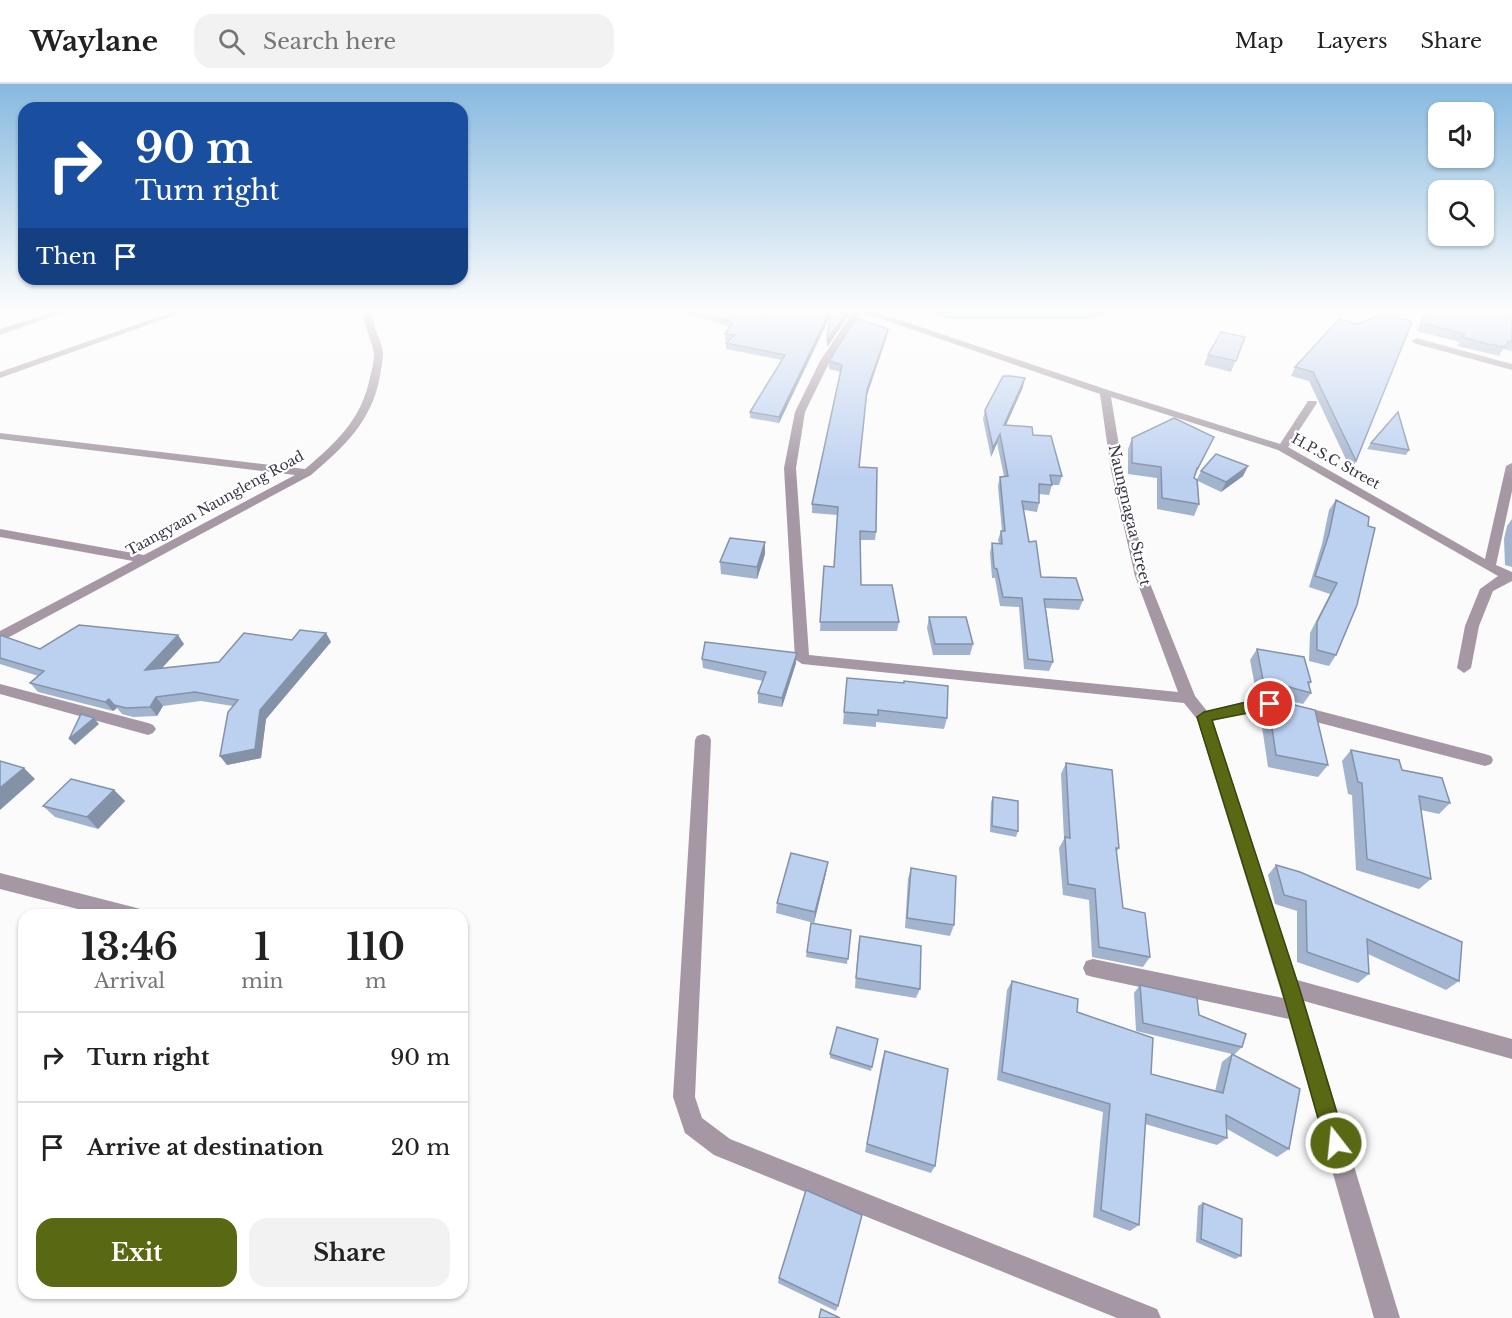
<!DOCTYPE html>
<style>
body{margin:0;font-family:"Libre Baskerville",serif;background:#f2f2f2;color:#222;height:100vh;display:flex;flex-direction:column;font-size:22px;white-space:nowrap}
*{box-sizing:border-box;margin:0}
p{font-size:20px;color:#767676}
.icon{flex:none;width:33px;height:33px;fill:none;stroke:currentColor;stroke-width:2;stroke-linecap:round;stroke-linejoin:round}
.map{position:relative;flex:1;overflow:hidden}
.drawer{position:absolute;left:18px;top:825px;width:450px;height:390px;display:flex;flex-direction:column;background:#fff;border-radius:18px;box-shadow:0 2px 4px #0004}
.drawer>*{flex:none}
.top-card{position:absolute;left:18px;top:18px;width:450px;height:183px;border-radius:18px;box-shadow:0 2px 4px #0004;background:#1a4fa0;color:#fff;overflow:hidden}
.fabs{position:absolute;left:1428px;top:18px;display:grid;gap:12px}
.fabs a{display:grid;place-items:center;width:66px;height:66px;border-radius:12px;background:#fff;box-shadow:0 2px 4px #0004;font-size:30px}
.pin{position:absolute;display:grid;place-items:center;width:51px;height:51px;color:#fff;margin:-26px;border:3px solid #fff;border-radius:50%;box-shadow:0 2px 6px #0007}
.me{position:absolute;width:66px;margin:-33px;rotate:344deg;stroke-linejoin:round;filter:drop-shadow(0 0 4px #0008)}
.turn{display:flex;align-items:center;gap:21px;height:126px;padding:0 18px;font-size:27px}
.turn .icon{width:78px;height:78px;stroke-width:2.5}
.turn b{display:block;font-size:42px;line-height:51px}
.then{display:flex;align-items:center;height:57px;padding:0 18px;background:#0003;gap:12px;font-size:22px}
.eta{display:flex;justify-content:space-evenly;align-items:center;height:102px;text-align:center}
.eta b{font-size:36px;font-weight:800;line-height:42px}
.action{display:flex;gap:12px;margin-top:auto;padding:12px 18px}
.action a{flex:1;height:69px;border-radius:18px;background:#596913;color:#fff;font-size:24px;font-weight:800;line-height:69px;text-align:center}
.action a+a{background:#f2f2f2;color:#222}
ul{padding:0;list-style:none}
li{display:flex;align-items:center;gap:18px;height:90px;padding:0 18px;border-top:2px solid #e0e0e0}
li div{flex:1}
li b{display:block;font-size:22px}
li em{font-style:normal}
header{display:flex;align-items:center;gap:36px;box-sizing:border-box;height:84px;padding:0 30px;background:#fff;border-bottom:2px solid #e0e0e0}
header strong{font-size:28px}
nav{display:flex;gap:33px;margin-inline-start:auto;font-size:21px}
.search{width:420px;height:54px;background:#f2f2f2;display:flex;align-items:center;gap:15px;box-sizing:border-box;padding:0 21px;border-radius:18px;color:#767676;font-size:22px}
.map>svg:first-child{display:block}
</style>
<header>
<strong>Waylane</strong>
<div class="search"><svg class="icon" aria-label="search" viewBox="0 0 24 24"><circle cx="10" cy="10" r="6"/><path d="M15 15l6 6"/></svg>Search here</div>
<nav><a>Map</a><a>Layers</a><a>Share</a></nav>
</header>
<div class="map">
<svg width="1512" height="1234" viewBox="0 0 1512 1234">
<rect width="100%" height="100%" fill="#fbfbfb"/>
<!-- water -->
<path fill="#97c0d1" stroke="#7b97a7" stroke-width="1.5" d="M 932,225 L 1121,225 L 1089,234 L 948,234 Z"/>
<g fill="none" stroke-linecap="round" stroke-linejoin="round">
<!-- minor -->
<g fill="#a598a4" fill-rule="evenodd">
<path d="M 62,225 L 73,225 L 0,251 L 0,245 Z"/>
<path d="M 181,225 L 192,225 L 0,294 L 0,288 Z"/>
<path d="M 364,225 L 372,225 C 371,241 381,254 383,269 C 383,277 381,285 380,292 C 372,337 344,363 311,391 L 0,558 L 0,547 L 133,477 L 0,453 L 0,445 L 144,471 L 295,391 L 0,355 L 0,349 L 305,385 C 336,359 362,335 370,293 C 372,286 374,278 374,270 C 372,254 362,241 364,225 Z"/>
<path d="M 855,225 L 867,225 L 1108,306 L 1280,360 L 1308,317 L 1316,317 L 1317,319 L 1288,363 L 1485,475 L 1506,382 L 1512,379 L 1512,407 L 1496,481 L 1512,488 L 1512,497 L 1493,507 L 1479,542 L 1471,584 L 1464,589 L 1457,584 L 1465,542 L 1480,505 L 1498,492 L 1278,366 L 1111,313 L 1123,386 L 1147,492 L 1195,612 L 1207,627 L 1255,615 L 1270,614 L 1485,670 L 1491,672 L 1493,676 L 1491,680 L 1485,682 L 1270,626 L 1255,627 L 1213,637 L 1297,896 L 1512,955 L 1512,975 L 1304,917 L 1400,1234 L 1374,1234 L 1289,935 L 1093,893 L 1086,891 L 1083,884 L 1086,877 L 1093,875 L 1283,914 L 1197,635 L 1184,619 L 802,580 L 795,575 L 784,384 L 795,328 L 820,277 ZM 861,228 L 1100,310 L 1111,386 L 1135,492 L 1178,608 L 809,571 L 796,384 L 805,328 L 830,277 Z"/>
<path d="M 1416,254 L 1512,280 L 1512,286 L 1413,259 L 1412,257 Z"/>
<path d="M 0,600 L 148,639 L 153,641 L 156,645 L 153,649 L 148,651 L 0,610 Z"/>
<path d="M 703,650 L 709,652 L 711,656 L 695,1013 L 702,1034 L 730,1055 L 1157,1225 L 1161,1234 L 1117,1234 L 714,1071 L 685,1049 L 673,1013 L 695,656 L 697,652 Z"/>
<path d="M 0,789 L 133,823 L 140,825 L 142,831 L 101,831 L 0,805 Z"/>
</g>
</g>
<!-- wall -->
<g fill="#a2b3ce">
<path d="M 628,225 L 662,225 L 659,229 Z"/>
<path d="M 671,225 L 853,225 L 827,263 L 831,231 L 779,339 L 750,334 L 750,328 L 782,276 L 726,265 L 726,259 L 729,256 L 725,256 L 725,250 L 730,243 Z"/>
<path d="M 1429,225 L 1512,227 L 1512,267 L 1503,265 L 1499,272 L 1483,268 L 1457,262 L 1460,258 L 1416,247 Z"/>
<path d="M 1339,235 L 1356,377 L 1351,386 L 1309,297 L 1291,292 L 1295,283 Z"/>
<path d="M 888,245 L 887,252 L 866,314 L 859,383 L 876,448 L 875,456 L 860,456 L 861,501 L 899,538 L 897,547 L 820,547 L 824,482 L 834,483 L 838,431 L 812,429 L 812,420 L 841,288 L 829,285 L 829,277 Z"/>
<path d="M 1245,253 L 1231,288 L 1204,281 L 1208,271 Z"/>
<path d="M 1023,303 L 1006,341 L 1033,351 L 1062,392 L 1059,401 L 1052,401 L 1049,411 L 1039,410 L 1039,419 L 1037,428 L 1024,426 L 1029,458 L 1041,493 L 1083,516 L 1079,526 L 1046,524 L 1053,578 L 1049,587 L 1024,585 L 1019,523 L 1000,522 L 995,494 L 992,494 L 990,469 L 992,459 L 999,460 L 998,456 L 1001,447 L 1002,447 L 998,402 L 1000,393 L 1004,392 L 997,359 L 991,373 L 983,335 L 985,326 Z"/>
<path d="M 1214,353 L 1194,394 L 1197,395 L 1201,387 L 1248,382 L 1243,392 L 1221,408 L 1198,397 L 1199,420 L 1194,432 L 1157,425 L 1157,394 L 1128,390 L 1128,365 L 1132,354 Z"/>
<path d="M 1371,359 L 1409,366 L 1406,371 L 1367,365 Z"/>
<path d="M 1336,416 L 1369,433 L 1336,571 L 1329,582 L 1309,577 L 1310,549 L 1330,510 L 1309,503 L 1322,460 L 1329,426 Z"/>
<path d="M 1512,435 L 1512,483 L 1505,481 L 1504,455 L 1507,442 Z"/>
<path d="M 765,470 L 757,495 L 721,490 L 720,478 Z"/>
<path d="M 929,533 L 973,560 L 970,571 L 933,571 L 927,544 Z"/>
<path d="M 326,549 L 331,558 L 266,635 L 261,674 L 227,681 L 220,672 L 233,622 L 201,617 L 163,622 L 157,632 L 133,633 L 122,630 L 117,624 L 113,627 L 38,608 L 30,599 L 38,592 L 0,580 L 0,551 L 40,565 L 184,560 L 162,584 L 219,578 L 292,556 Z"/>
<path d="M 1257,565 L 1311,598 L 1309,601 L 1311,609 L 1303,620 L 1271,612 L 1257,613 L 1250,576 Z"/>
<path d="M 702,575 L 796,579 L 782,623 L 758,619 L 758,609 L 763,597 L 703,584 Z"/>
<path d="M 847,594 L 904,599 L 947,634 L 944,645 L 876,638 L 876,643 L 843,640 Z"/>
<path d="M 1268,617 L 1328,681 L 1318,693 L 1268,683 L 1260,629 Z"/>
<path d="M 1351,666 L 1402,686 L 1450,719 L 1439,730 L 1421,726 L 1431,795 L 1419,805 L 1356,786 L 1352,711 L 1348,710 L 1342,677 Z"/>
<path d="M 1066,679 L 1119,764 L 1116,769 L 1123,824 L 1150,873 L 1143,883 L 1092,873 L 1089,816 L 1063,811 L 1059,764 L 1064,755 L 1061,690 Z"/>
<path d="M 114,706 L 125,717 L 98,745 L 55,733 L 43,722 Z"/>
<path d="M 993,713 L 1018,747 L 1016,753 L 990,748 L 991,718 Z"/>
<path d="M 1276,781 L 1459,897 L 1446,906 L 1368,870 L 1369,890 L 1358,899 L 1297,878 L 1297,827 L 1275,820 L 1268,791 Z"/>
<path d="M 911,784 L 954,841 L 950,852 L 905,844 L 908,795 Z"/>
<path d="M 826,789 L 814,839 L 776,829 L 777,819 Z"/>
<path d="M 811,839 L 851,846 L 847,880 L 806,873 Z"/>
<path d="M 860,852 L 920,905 L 916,914 L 855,904 L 858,862 Z"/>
<path d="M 1012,897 L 1077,928 L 1151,990 L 1215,1007 L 1222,978 L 1232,970 L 1136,947 L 1134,909 L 1140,901 L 1199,931 L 1242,963 L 1234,971 L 1289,1065 L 1277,1073 L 1227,1045 L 1227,1054 L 1217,1061 L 1145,1040 L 1139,1141 L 1130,1147 L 1093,1133 L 1103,1028 L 997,996 L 1007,906 Z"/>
<path d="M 878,955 L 871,987 L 830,974 L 830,970 Z"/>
<path d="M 885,967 L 935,1082 L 931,1089 L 865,1068 L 882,976 Z"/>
<path d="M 1203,1119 L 1241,1172 L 1235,1175 L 1196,1158 L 1198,1122 Z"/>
<path d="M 779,1194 L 838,1222 L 836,1227 L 778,1199 Z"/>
</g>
<!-- shaded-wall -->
<g fill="#8492a8">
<path d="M 831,225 L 831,230 L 779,339 L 779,333 Z"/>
<path d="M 849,225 L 853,225 L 827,263 L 827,257 Z"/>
<path d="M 888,245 L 887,252 L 866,314 L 867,306 Z"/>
<path d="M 1025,294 L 1023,303 L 1002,350 L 1004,341 Z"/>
<path d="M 1000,350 L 997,359 L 991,373 L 993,364 Z"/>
<path d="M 1248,382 L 1243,392 L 1221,408 L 1226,398 Z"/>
<path d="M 765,458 L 765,470 L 757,495 L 757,483 Z"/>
<path d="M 326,549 L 331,558 L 266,635 L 261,674 L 227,681 L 220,672 Z"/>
<path d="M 178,551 L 184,560 L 152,595 L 145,586 Z"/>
<path d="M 797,569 L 796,579 L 782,623 L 782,614 Z"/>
<path d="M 156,613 L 163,622 L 157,632 L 150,623 Z"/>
<path d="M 109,615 L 117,624 L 113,627 L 105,618 Z"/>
<path d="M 94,634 L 99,640 L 75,661 L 69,655 Z"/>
<path d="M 24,684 L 35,695 L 0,726 L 0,704 Z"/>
<path d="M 114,706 L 125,717 L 98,745 L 87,733 Z"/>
<path d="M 828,778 L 826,789 L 814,839 L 815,828 Z"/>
</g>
<!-- building -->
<g fill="#bcd0f0" stroke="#8492a8" stroke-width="1.5">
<path d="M 689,225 L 831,225 L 779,333 L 750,328 L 785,271 L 726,259 L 735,251 L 725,250 L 733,238 Z"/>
<path d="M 831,225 L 849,225 L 827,257 Z"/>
<path d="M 1429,225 L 1503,225 L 1512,227 L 1512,258 L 1509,257 L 1505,263 L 1488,260 L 1462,253 L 1465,250 L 1421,239 Z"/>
<path d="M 1385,229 L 1412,238 L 1356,377 L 1313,288 L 1295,283 L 1339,235 L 1358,240 Z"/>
<path d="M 856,234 L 888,245 L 867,306 L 859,383 L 877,384 L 876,448 L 860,447 L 861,501 L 892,501 L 899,538 L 820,538 L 824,482 L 834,483 L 838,423 L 812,420 L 842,281 L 829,277 Z"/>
<path d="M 1221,248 L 1245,253 L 1236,277 L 1208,271 Z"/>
<path d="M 1003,292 L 1010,292 L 1025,294 L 1004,341 L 1032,343 L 1033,351 L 1051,352 L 1062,392 L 1050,391 L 1052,401 L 1039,400 L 1039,419 L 1022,417 L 1029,458 L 1036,457 L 1041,493 L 1076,494 L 1083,516 L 1044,515 L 1053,578 L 1028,575 L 1022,514 L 1003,513 L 997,485 L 994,484 L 992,459 L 1002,460 L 1001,447 L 1005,447 L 1000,393 L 1008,392 L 1000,350 L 993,364 L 985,326 Z"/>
<path d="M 1398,328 L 1409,366 L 1371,359 Z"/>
<path d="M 1174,334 L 1214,353 L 1198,384 L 1197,384 L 1194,394 L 1197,396 L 1199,420 L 1162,414 L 1161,383 L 1132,379 L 1132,354 Z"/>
<path d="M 1216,370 L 1248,382 L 1226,398 L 1201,387 Z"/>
<path d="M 1336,416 L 1369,433 L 1368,442 L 1375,444 L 1357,521 L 1336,571 L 1317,566 L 1317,538 L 1337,499 L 1315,492 L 1329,450 Z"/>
<path d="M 730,454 L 765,458 L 757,483 L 720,478 Z"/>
<path d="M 929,533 L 966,533 L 973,560 L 935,560 Z"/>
<path d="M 79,541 L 178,551 L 145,586 L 219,578 L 244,549 L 292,556 L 300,546 L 326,549 L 260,626 L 255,665 L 220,672 L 228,628 L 238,616 L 195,608 L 156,613 L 150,623 L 126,624 L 114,621 L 109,615 L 105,618 L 30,599 L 44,587 L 0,574 L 0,551 L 40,565 Z"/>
<path d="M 705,558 L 797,569 L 782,614 L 758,609 L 766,588 L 702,575 Z"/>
<path d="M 1257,565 L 1304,573 L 1311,598 L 1308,598 L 1311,609 L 1278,600 L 1264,601 Z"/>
<path d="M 847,594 L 904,599 L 904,597 L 948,602 L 947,634 L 878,626 L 878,631 L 844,628 Z"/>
<path d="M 1268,617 L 1278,617 L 1315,626 L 1328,681 L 1276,671 Z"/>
<path d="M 81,630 L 94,634 L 69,655 Z"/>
<path d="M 1351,666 L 1399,676 L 1402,686 L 1442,694 L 1450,719 L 1419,712 L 1431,795 L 1367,775 L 1362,699 L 1358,698 Z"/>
<path d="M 0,677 L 24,684 L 0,704 Z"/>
<path d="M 1066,679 L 1112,686 L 1119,764 L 1116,764 L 1123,824 L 1145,829 L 1150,873 L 1099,863 L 1095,805 L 1068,800 L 1065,753 L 1070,754 Z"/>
<path d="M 71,695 L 114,706 L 87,733 L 43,722 Z"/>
<path d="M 993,713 L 1018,717 L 1018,747 L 992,742 Z"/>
<path d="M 791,769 L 828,778 L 815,828 L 777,819 Z"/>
<path d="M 1276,781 L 1300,788 L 1462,858 L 1459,897 L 1367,855 L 1369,890 L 1307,868 L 1306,817 L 1284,811 Z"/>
<path d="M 911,784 L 956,792 L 954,841 L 907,834 Z"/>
<path d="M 811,839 L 851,846 L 848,875 L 807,868 Z"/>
<path d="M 860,852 L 921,862 L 920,905 L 856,894 Z"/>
<path d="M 1012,897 L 1078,915 L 1077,928 L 1153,954 L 1151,990 L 1223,1009 L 1232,970 L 1300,1005 L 1289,1065 L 1226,1031 L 1227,1054 L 1146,1030 L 1139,1141 L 1101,1126 L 1110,1020 L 1002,988 Z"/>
<path d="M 1140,901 L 1197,914 L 1199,931 L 1246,950 L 1242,963 L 1143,939 Z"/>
<path d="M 837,943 L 878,955 L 872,983 L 830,970 Z"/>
<path d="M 885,967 L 948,985 L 935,1082 L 867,1060 Z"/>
<path d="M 806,1106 L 862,1131 L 838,1222 L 779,1194 Z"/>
<path d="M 1203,1119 L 1242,1135 L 1241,1172 L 1201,1155 Z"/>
<path d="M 821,1225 L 840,1234 L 819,1234 Z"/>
</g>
<!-- sky -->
<linearGradient id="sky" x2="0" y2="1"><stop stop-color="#87b9df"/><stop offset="0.57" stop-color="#fdfdfd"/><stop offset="1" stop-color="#fdfdfd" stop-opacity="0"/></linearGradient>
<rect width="1512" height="397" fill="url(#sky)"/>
<!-- route -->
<path fill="#596913" stroke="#3a440c" stroke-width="1.5" d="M 1270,615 L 1275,616 L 1277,620 L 1275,624 L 1212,636 L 1299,903 L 1346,1059 L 1343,1066 L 1336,1069 L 1328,1066 L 1325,1059 L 1281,903 L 1197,633 L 1204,628 L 1255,616 Z"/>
<g text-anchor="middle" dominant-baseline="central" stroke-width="4.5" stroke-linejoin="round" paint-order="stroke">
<!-- far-street labels -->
<g font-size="14" fill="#3a3846" stroke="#fff">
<text transform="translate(1336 377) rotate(29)">H.P.S.C Street</text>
<text transform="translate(215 419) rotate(-29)">Taangyaan Naungleng Road</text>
</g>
<!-- street labels -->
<g font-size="15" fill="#3a3846" stroke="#fff">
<text transform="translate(1130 431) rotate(77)">Naungnagaa Street</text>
</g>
</g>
</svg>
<div class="fabs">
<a><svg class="icon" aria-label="sound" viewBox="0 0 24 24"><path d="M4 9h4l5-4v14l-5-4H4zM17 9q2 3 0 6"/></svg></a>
<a><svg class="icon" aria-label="search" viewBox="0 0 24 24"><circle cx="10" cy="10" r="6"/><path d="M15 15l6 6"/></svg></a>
</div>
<div class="pin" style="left:1270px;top:620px;background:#d93025"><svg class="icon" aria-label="arrive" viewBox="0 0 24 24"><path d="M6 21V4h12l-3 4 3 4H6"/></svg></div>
<svg class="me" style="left:1336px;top:1059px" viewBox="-20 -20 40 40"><circle r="17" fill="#596913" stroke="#fff" stroke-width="3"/><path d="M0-11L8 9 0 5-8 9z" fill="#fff"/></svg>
<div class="top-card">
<div class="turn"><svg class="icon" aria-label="right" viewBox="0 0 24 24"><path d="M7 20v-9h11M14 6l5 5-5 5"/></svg><div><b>90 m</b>Turn right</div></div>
<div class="then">Then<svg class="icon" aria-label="arrive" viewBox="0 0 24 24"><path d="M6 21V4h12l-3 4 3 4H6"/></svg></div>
</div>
<section class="drawer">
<div class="eta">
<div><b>13:46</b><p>Arrival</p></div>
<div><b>1</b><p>min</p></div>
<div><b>110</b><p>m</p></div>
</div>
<ul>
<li><svg class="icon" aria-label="right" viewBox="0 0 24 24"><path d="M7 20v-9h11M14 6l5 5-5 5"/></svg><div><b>Turn right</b></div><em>90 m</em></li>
<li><svg class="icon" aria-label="arrive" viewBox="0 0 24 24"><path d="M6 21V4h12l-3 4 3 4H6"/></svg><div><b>Arrive at destination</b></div><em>20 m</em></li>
</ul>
<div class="action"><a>Exit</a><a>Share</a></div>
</section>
</div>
